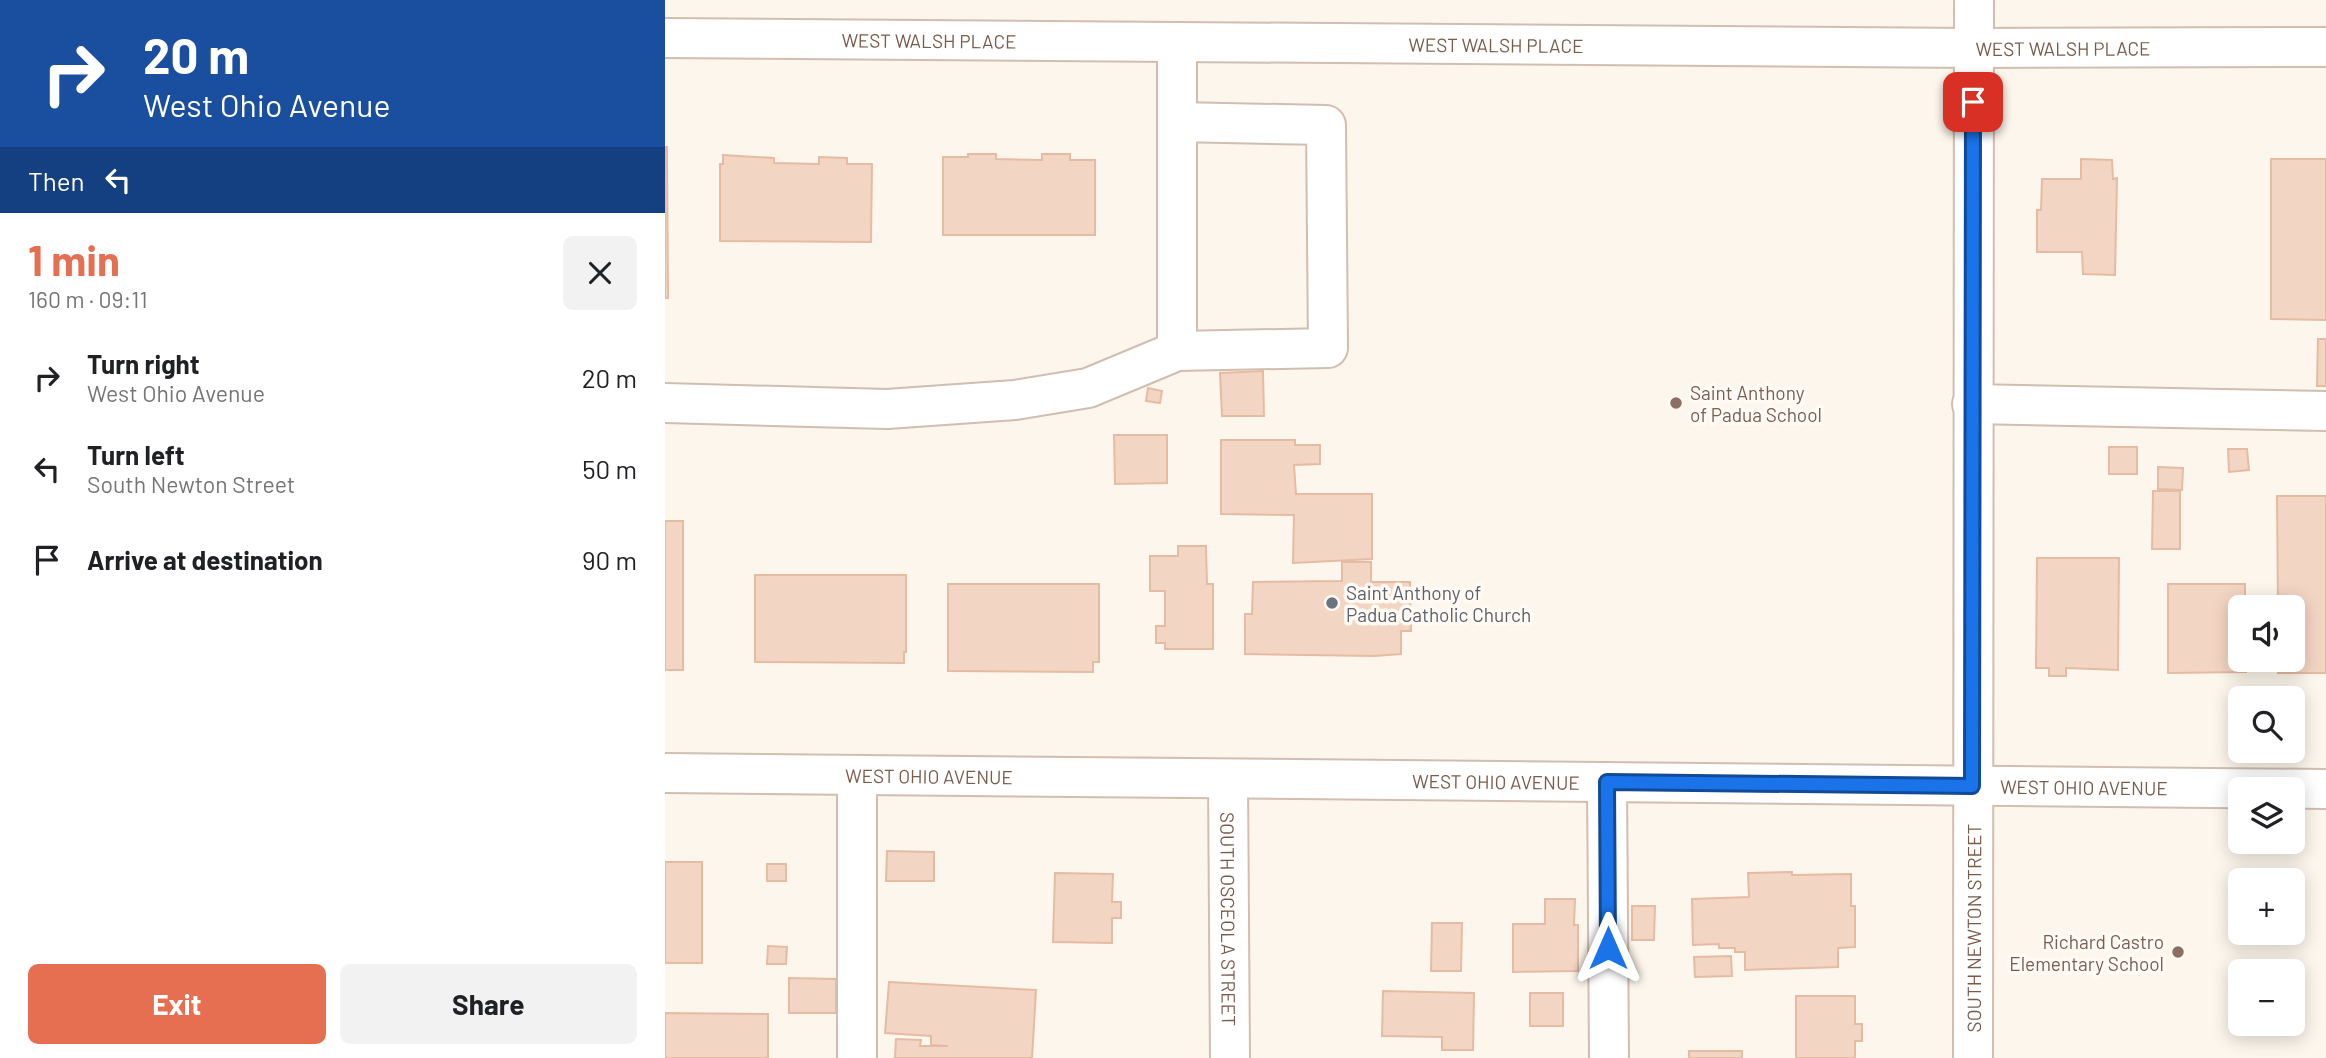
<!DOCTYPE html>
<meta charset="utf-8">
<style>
body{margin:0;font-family:Barlow,sans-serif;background:#f2f2f2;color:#202124;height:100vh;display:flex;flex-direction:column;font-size:26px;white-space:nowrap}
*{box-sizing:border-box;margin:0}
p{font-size:23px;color:#757577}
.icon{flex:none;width:38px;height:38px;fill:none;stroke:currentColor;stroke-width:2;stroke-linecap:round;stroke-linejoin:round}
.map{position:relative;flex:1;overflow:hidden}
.details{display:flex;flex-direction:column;background:#fff;width:665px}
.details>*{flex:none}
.guide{background:#1a4fa0;color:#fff;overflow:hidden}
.controls{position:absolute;left:1563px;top:595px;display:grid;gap:14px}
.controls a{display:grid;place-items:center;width:77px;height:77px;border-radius:10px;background:#fff;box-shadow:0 4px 18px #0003;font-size:35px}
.pin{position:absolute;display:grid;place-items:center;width:60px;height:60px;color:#fff;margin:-30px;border-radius:14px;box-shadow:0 4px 10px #0006}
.me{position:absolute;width:77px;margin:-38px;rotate:0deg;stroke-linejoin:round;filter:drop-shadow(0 0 5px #0008)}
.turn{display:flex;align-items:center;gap:24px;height:147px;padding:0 28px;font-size:32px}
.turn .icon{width:91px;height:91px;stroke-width:2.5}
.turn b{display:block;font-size:49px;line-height:60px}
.then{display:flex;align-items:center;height:66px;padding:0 28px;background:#0003;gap:14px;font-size:26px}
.round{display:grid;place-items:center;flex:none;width:74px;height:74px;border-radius:10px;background:#f2f2f2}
.head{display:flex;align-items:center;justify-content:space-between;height:119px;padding:0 28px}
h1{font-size:42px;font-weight:700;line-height:52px;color:#e76f51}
.button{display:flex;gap:14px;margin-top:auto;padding:14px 28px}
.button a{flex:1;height:80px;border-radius:10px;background:#e76f51;color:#fff;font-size:28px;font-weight:700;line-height:80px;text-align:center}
.button a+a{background:#f2f2f2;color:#202124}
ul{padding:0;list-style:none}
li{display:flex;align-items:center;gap:21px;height:91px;padding:0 28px}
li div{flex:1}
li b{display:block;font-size:26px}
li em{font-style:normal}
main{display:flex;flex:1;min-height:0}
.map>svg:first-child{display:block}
</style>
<main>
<section class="details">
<div class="guide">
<div class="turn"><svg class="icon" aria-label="right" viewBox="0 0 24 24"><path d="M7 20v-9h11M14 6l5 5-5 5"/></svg><div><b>20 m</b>West Ohio Avenue</div></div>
<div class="then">Then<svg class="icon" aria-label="left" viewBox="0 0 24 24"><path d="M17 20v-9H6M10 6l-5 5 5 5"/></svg></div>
</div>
<div class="head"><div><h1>1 min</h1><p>160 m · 09:11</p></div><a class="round"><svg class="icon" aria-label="close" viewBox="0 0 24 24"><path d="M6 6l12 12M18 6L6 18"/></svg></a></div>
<ul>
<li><svg class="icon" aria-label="right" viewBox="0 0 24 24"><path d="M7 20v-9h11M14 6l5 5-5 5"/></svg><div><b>Turn right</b><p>West Ohio Avenue</p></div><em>20 m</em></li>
<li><svg class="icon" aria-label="left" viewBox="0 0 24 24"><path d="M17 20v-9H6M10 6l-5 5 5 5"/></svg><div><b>Turn left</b><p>South Newton Street</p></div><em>50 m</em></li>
<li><svg class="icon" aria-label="arrive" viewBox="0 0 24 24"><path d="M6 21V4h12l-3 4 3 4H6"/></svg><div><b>Arrive at destination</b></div><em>90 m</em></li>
</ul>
<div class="button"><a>Exit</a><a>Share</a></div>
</section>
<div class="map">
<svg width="1661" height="1058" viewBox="0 0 1661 1058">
<rect width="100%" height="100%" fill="#fdf6ec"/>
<!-- building -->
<g fill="#f3d5c3" stroke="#e6bba3" stroke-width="2">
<path d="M 0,147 L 2,147 L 3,298 L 0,298 Z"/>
<path d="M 303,154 L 331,154 L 331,159 L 377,160 L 377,154 L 405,154 L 405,160 L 430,160 L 430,235 L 278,235 L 278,157 L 303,157 Z"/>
<path d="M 58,155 L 109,158 L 109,163 L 154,164 L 154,157 L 182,158 L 182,164 L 207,164 L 206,242 L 55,241 L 55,164 L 58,164 Z"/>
<path d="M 1416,159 L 1447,160 L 1448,179 L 1452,178 L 1450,275 L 1418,274 L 1417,252 L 1372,252 L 1372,210 L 1376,210 L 1377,179 L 1416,179 Z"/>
<path d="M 1606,159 L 1661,159 L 1661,320 L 1606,319 Z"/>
<path d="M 1653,339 L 1661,339 L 1661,386 L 1652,386 Z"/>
<path d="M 598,371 L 599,416 L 557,416 L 555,373 Z"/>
<path d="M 483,388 L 497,391 L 495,403 L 481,401 Z"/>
<path d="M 449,435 L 502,435 L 502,483 L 450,484 Z"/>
<path d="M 556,440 L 630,440 L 630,445 L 655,445 L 655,464 L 629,465 L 631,494 L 707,494 L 707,559 L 628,563 L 629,515 L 556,514 Z"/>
<rect x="1444" y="447" width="28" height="27"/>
<path d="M 1563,449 L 1582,449 L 1584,470 L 1564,472 Z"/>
<path d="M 1493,467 L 1518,468 L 1517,490 L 1493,489 Z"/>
<path d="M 1488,491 L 1515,491 L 1515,549 L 1487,549 Z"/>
<path d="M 1612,496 L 1661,496 L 1661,673 L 1613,673 L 1613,660 L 1628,660 L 1628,607 L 1613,607 Z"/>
<rect x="0" y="521" width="18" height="149"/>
<path d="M 513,546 L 541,546 L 542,584 L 548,584 L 548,649 L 500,649 L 500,643 L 491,643 L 491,626 L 500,626 L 500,591 L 485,591 L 485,556 L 513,556 Z"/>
<path d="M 1372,558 L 1454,558 L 1453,670 L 1401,668 L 1401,676 L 1384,676 L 1384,668 L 1371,668 Z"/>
<path d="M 677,562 L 706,562 L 706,582 L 745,582 L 746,631 L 736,631 L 736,654 L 709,656 L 580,654 L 580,614 L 587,614 L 588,582 L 677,581 Z"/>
<path d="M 90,575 L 241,575 L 241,652 L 239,652 L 239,663 L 90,662 Z"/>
<path d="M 283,584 L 434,584 L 434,662 L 428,662 L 428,672 L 283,671 Z"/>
<path d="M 1503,584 L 1580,584 L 1580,607 L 1575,607 L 1575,660 L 1581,660 L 1581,672 L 1503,673 Z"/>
<path d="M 222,851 L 269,852 L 269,881 L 221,881 Z"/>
<rect x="0" y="862" width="37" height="101"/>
<rect x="102" y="864" width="19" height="17"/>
<path d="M 1127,872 L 1127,875 L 1186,874 L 1186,906 L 1190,906 L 1190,947 L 1173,948 L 1173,967 L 1080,970 L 1080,952 L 1070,952 L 1070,948 L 1054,948 L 1054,944 L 1028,945 L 1027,899 L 1084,897 L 1083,873 Z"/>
<path d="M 390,873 L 448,874 L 447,902 L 456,902 L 456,918 L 447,918 L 447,943 L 388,942 Z"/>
<path d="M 880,899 L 910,899 L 909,925 L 913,925 L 913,971 L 848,972 L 848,924 L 880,924 Z"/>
<path d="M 967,906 L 990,906 L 989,940 L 967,940 Z"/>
<path d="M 767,923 L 797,923 L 796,971 L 766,971 Z"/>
<path d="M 103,946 L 122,947 L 121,964 L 102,964 Z"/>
<path d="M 1066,956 L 1067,976 L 1030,977 L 1029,957 Z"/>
<path d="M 124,978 L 171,979 L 171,1013 L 124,1013 Z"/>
<path d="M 224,982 L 371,990 L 367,1058 L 230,1058 L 231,1039 L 256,1040 L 255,1046 L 283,1046 L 266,1045 L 266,1036 L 220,1033 Z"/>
<path d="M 718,991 L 809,993 L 808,1050 L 777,1050 L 777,1037 L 717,1036 Z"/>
<rect x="865" y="993" width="33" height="33"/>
<path d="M 1131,996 L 1190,996 L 1190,1024 L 1197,1024 L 1197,1041 L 1190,1041 L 1190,1058 L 1131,1058 Z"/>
<path d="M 0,1013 L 103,1014 L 103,1058 L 0,1058 Z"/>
<rect x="1024" y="1051" width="53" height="7"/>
</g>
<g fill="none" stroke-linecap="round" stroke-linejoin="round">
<defs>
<g id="minor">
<path id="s1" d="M 0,38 L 1309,48 L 1661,47"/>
<path d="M 512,42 L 512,351 L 663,348 L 661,125 L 512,122"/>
<path d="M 0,403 L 222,409 L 350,400 L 423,388 L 512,351"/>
<path d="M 1307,404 L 1661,411"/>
<path id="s2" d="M 0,773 L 1661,789"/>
<path d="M 192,775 L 192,1058"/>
<path id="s3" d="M 563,779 L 565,1058"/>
<path d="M 942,782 L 944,1058"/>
<path id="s4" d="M 1308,1058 L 1309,0"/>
</g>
</defs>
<!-- minor casing -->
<use href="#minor" stroke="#d1beb0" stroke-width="42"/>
<!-- minor -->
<use href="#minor" stroke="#fff" stroke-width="38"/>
</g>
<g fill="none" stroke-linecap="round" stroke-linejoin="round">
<defs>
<path id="route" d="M 943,948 L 942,782 L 1307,786 L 1308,102"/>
</defs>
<!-- route casing -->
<use href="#route" stroke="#114b97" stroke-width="18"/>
<!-- route -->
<use href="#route" stroke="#1a73e8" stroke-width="12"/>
</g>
<!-- markers -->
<g fill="#8d6e63" stroke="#fffaf3" stroke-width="2.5">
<circle cx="1011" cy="403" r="7"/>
<circle cx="1513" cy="952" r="7"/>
</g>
<circle fill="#6b7280" stroke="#fffaf3" stroke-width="2.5" cx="667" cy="603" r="7"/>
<g text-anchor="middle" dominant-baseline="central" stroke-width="7" stroke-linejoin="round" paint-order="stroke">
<!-- street labels -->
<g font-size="19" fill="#7a5c4d" stroke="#fffaf3">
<text stroke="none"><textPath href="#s1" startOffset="264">WEST WALSH PLACE</textPath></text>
<text stroke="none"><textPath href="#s1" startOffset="831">WEST WALSH PLACE</textPath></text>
<text stroke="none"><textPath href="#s1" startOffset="1398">WEST WALSH PLACE</textPath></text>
<text stroke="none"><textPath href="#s2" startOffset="264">WEST OHIO AVENUE</textPath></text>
<text stroke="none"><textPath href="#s2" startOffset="831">WEST OHIO AVENUE</textPath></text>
<text stroke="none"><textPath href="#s2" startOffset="1419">WEST OHIO AVENUE</textPath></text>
<text stroke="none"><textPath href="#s3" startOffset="140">SOUTH OSCEOLA STREET</textPath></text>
<text stroke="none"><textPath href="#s4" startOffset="130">SOUTH NEWTON STREET</textPath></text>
</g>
<!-- education labels -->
<g font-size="19" fill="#785e54" stroke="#fffaf3" text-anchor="start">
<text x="1025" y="392">Saint Anthony<tspan x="1025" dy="22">of Padua School</tspan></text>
<text x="1499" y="941" text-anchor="end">Richard Castro<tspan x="1499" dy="22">Elementary School</tspan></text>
</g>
<!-- worship labels -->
<g font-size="19" fill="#5b616d" stroke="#fffaf3" text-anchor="start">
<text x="681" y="592">Saint Anthony of<tspan x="681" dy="22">Padua Catholic Church</tspan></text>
</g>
</g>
</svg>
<div class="controls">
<a><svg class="icon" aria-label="sound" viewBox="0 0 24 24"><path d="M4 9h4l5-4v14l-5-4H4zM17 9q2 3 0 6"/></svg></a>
<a><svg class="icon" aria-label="search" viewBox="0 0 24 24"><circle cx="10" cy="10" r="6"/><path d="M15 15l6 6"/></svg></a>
<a><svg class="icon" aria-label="layers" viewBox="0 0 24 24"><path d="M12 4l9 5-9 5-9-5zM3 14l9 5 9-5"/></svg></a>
<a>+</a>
<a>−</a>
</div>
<div class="pin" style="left:1308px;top:102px;background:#d93025"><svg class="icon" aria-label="arrive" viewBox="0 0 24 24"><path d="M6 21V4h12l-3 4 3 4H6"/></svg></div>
<svg class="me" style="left:943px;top:948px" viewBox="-20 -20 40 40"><path d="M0-17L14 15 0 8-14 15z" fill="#1a73e8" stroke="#fff" stroke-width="4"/></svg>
</div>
</main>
